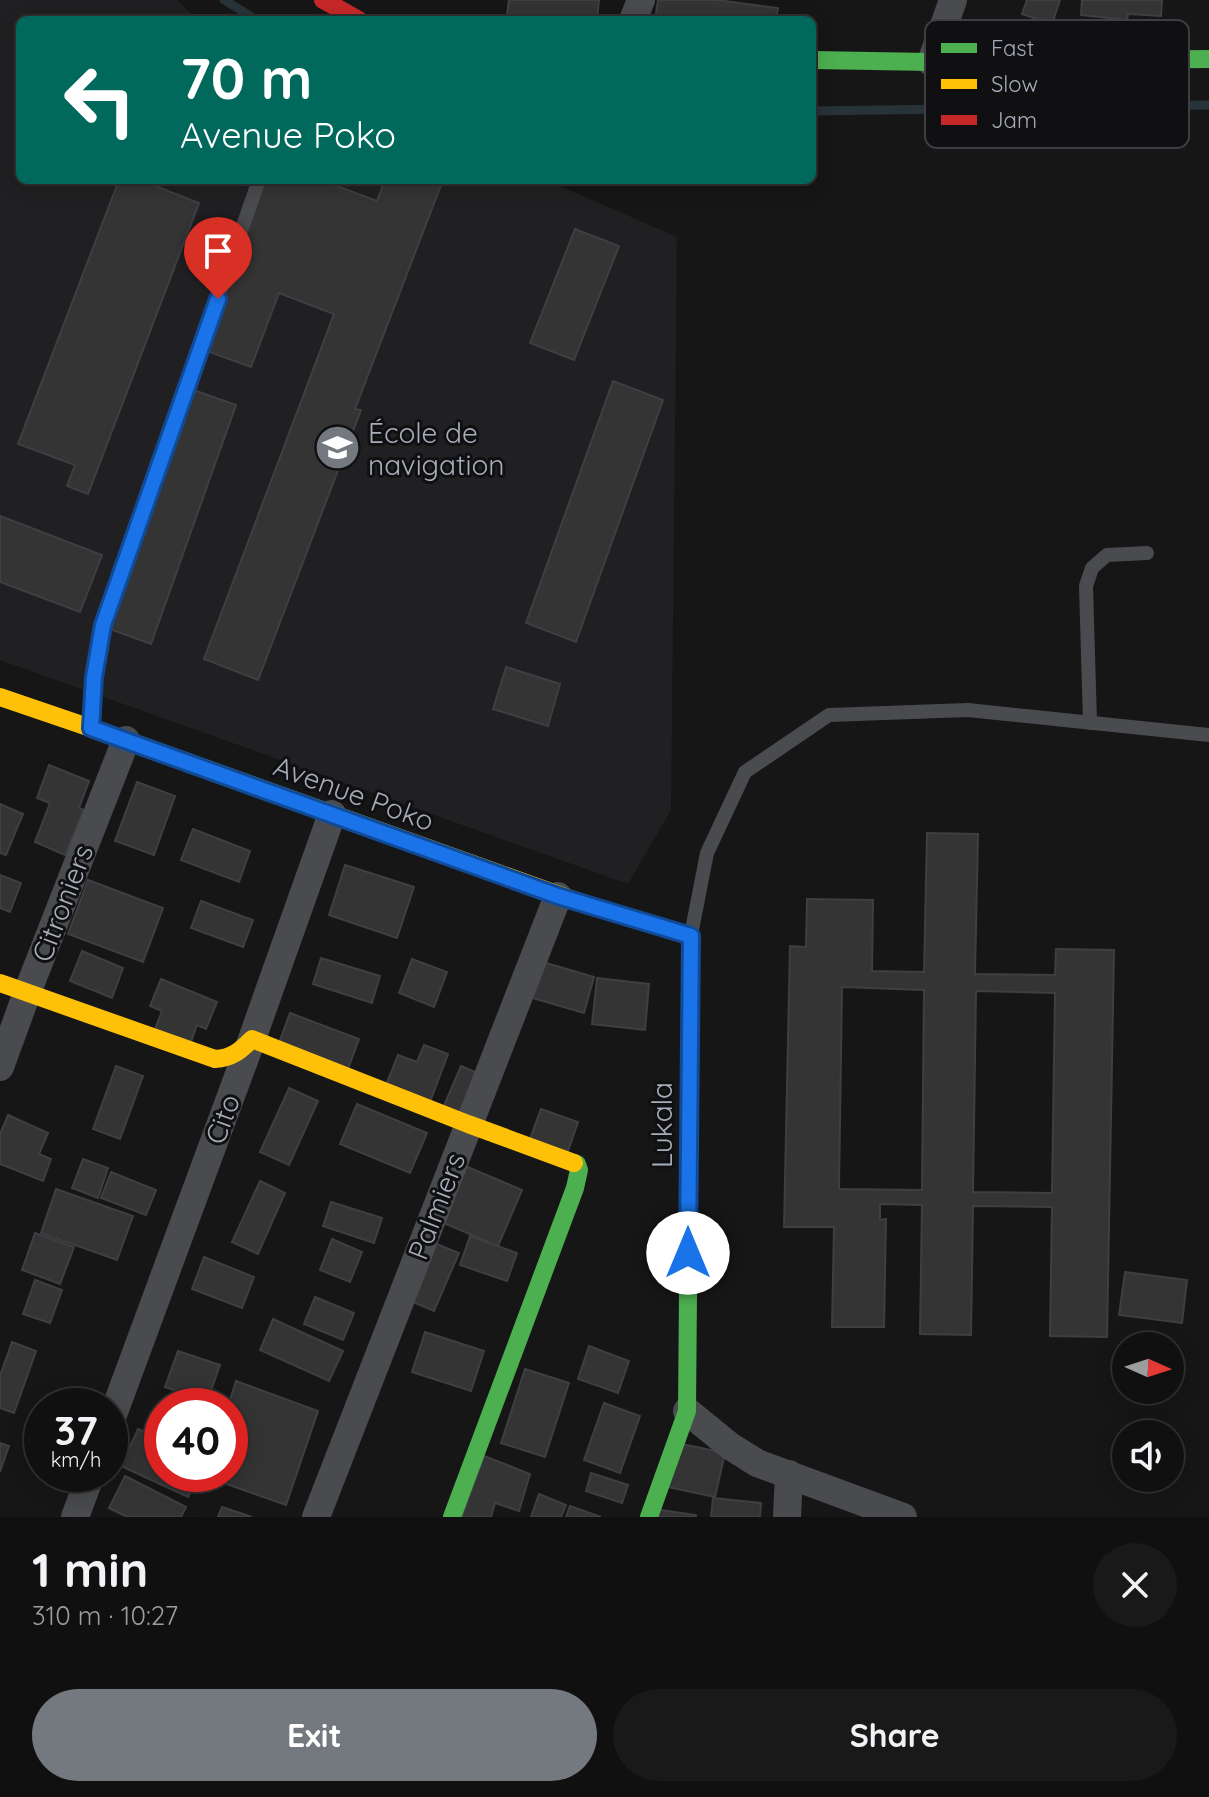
<!DOCTYPE html>
<meta charset="utf-8">
<style>
body{margin:0;font-family:Quicksand,sans-serif;background:#191919;color:#f1f3f6;height:100vh;display:flex;flex-direction:column;font-size:30px;white-space:nowrap}
*{box-sizing:border-box;margin:0}
p{font-size:26px;color:#9c9d9f}
.icon{flex:none;width:44px;height:44px;fill:none;stroke:currentColor;stroke-width:2;stroke-linecap:round;stroke-linejoin:round}
.map{position:relative;height:1517px;overflow:hidden}
.panel{display:flex;flex-direction:column;background:#101010;flex:1}
.panel>*{flex:none}
.banner{position:absolute;left:16px;top:16px;width:800px;height:168px;border-radius:12px;box-shadow:0 4px 20px #0003,0 0 0 2px #303030;background:#00695c;color:#fff;overflow:hidden}
.needle{width:52px;rotate:93deg}
.controls{position:absolute;left:1112px;top:1332px;display:grid;gap:16px}
.controls a{display:grid;place-items:center;width:72px;height:72px;border-radius:50%;background:#101010;box-shadow:0 4px 20px #0003,0 0 0 2px #303030;font-size:40px}
.speed{position:absolute;left:24px;top:1388px;display:flex;gap:16px;font-size:40px;font-weight:700;text-align:center}
.speed>*{display:grid;place-content:center;width:104px;height:104px;border-radius:50%;background:#101010;box-shadow:0 4px 20px #0003,0 0 0 2px #303030;line-height:1}
.speed small{font-size:20px;font-weight:400}
.speed .limit{border:12px solid #d22;background:#fff;color:#111}
.pin{position:absolute;display:grid;place-items:center;width:68px;height:68px;color:#fff;margin:-82px -34px;border-radius:50% 50% 50% 0;rotate:-45deg;box-shadow:0 0 8px #0007}
.pin .icon{rotate:45deg}
.me{position:absolute;width:88px;margin:-44px;rotate:0deg;stroke-linejoin:round;filter:drop-shadow(0 0 6px #0008)}
.turn{display:flex;align-items:center;gap:28px;height:168px;padding:0 32px;font-size:36px}
.turn .icon{width:104px;height:104px;stroke-width:2.5}
.turn b{display:block;font-size:56px;line-height:68px}
.round{display:grid;place-items:center;flex:none;width:84px;height:84px;border-radius:42px;background:#191919}
.head{display:flex;align-items:center;justify-content:space-between;height:136px;padding:0 32px}
h1{font-size:48px;font-weight:700;line-height:60px}
.cta{display:flex;gap:16px;margin-top:auto;padding:16px 32px}
.cta a{flex:1;height:92px;border-radius:48px;background:#74787f;color:#fff;font-size:32px;font-weight:700;line-height:92px;text-align:center}
.cta a+a{background:#191919;color:#f1f3f6}
.map>svg:first-child{display:block}
</style>
<div class="map">
<svg width="1209" height="1517" viewBox="0 0 1209 1517">
<rect width="100%" height="100%" fill="#161616"/>
<!-- built -->
<path fill="#202022" d="M 0,0 L 177,0 L 198,20 L 20,20 L 20,180 L 546,180 L 677,237 L 671,810 L 628,884 L 0,660 Z"/>
<g fill="none" stroke-linecap="round" stroke-linejoin="round">
<!-- stream -->
<g stroke="#283239" stroke-width="9">
<path d="M 224,0 L 257,20"/>
<path d="M 812,111 L 1209,105"/>
</g>
</g>
<!-- building -->
<g fill="#343435" stroke="#3e3f42" stroke-width="2" fill-rule="evenodd">
<path d="M 509,0 L 599,0 L 597,20 L 552,20 L 507,14 Z"/>
<path d="M 658,0 L 717,0 L 778,8 L 776,20 L 655,20 Z"/>
<path d="M 1027,0 L 1060,0 L 1052,24 L 1022,14 Z"/>
<path d="M 1082,0 L 1162,0 L 1161,16 L 1128,14 L 1127,20 L 1081,15 Z"/>
<path d="M 119,180 L 140,180 L 199,203 L 88,494 L 67,486 L 75,465 L 18,444 Z"/>
<path d="M 264,180 L 321,180 L 377,201 L 385,180 L 443,180 L 355,409 L 361,410 L 258,680 L 204,659 L 334,314 L 279,293 L 251,367 L 201,349 Z"/>
<path d="M 575,229 L 619,246 L 574,360 L 530,343 Z"/>
<path d="M 613,381 L 663,400 L 576,642 L 526,623 Z"/>
<path d="M 188,388 L 236,405 L 151,644 L 104,627 Z"/>
<path d="M 0,516 L 102,555 L 80,612 L 0,582 Z"/>
<path d="M 506,667 L 560,684 L 548,726 L 493,709 Z"/>
<path d="M 49,765 L 89,781 L 79,808 L 84,810 L 65,855 L 35,842 L 50,803 L 37,798 Z"/>
<path d="M 137,782 L 175,796 L 154,855 L 115,841 Z"/>
<path d="M 0,804 L 23,814 L 6,855 L 0,853 Z"/>
<path d="M 193,829 L 250,851 L 239,882 L 181,860 Z"/>
<path d="M 927,833 L 978,834 L 975,974 L 1055,975 L 1056,949 L 1114,950 L 1107,1337 L 1050,1336 L 1052,1207 L 973,1206 L 971,1335 L 920,1334 L 922,1205 L 880,1204 L 880,1220 L 886,1219 L 884,1327 L 832,1327 L 834,1227 L 784,1227 L 790,946 L 806,947 L 807,899 L 873,900 L 872,971 L 924,972 ZM 842,987 L 924,990 L 922,1190 L 839,1189 ZM 976,991 L 1055,993 L 1052,1193 L 973,1192 Z"/>
<path d="M 345,865 L 414,887 L 397,938 L 329,915 Z"/>
<path d="M 0,875 L 21,883 L 10,912 L 0,908 Z"/>
<path d="M 88,880 L 163,908 L 143,962 L 68,934 Z"/>
<path d="M 201,901 L 253,920 L 243,947 L 191,928 Z"/>
<path d="M 82,951 L 123,968 L 112,998 L 70,981 Z"/>
<path d="M 321,958 L 380,976 L 372,1003 L 313,984 Z"/>
<path d="M 529,958 L 594,977 L 584,1013 L 519,994 Z"/>
<path d="M 412,959 L 447,972 L 434,1007 L 399,993 Z"/>
<path d="M 597,978 L 649,984 L 645,1030 L 592,1024 Z"/>
<path d="M 161,979 L 217,1002 L 206,1029 L 197,1025 L 191,1042 L 155,1029 L 162,1011 L 150,1006 Z"/>
<path d="M 290,1013 L 359,1039 L 348,1069 L 279,1043 Z"/>
<path d="M 424,1045 L 448,1054 L 430,1102 L 386,1085 L 398,1055 L 417,1062 Z"/>
<path d="M 116,1066 L 143,1076 L 120,1139 L 93,1129 Z"/>
<path d="M 461,1066 L 482,1075 L 464,1117 L 443,1108 Z"/>
<path d="M 289,1088 L 318,1101 L 289,1165 L 260,1152 Z"/>
<path d="M 357,1104 L 427,1133 L 410,1173 L 340,1144 Z"/>
<path d="M 541,1109 L 578,1122 L 567,1154 L 530,1139 Z"/>
<path d="M 8,1115 L 48,1133 L 39,1154 L 51,1159 L 43,1181 L 0,1164 L 0,1134 Z"/>
<path d="M 83,1159 L 108,1168 L 98,1198 L 72,1188 Z"/>
<path d="M 458,1163 L 522,1190 L 498,1246 L 434,1219 Z"/>
<path d="M 111,1172 L 156,1190 L 146,1215 L 101,1198 Z"/>
<path d="M 260,1181 L 285,1193 L 258,1254 L 232,1242 Z"/>
<path d="M 56,1189 L 133,1216 L 117,1260 L 41,1233 Z"/>
<path d="M 331,1202 L 382,1218 L 374,1243 L 323,1226 Z"/>
<path d="M 35,1233 L 74,1247 L 60,1284 L 22,1270 Z"/>
<path d="M 470,1236 L 517,1253 L 507,1281 L 460,1265 Z"/>
<path d="M 422,1238 L 459,1253 L 434,1311 L 398,1296 Z"/>
<path d="M 332,1239 L 362,1252 L 350,1282 L 320,1270 Z"/>
<path d="M 204,1257 L 254,1277 L 242,1308 L 192,1289 Z"/>
<path d="M 1125,1272 L 1187,1280 L 1182,1323 L 1119,1315 Z"/>
<path d="M 35,1280 L 62,1290 L 50,1323 L 23,1314 Z"/>
<path d="M 315,1297 L 354,1313 L 343,1340 L 304,1324 Z"/>
<path d="M 273,1319 L 343,1351 L 329,1381 L 260,1350 Z"/>
<path d="M 425,1332 L 484,1351 L 471,1391 L 412,1372 Z"/>
<path d="M 12,1342 L 36,1351 L 14,1413 L 0,1408 L 0,1376 Z"/>
<path d="M 589,1346 L 629,1361 L 618,1393 L 578,1379 Z"/>
<path d="M 178,1351 L 220,1365 L 207,1402 L 165,1387 Z"/>
<path d="M 525,1369 L 569,1383 L 545,1457 L 501,1443 Z"/>
<path d="M 236,1381 L 318,1411 L 286,1505 L 218,1481 L 220,1474 L 230,1474 L 230,1447 L 233,1439 L 230,1438 L 230,1406 L 228,1406 Z"/>
<path d="M 604,1403 L 640,1416 L 620,1473 L 584,1460 Z"/>
<path d="M 42,1428 L 42,1454 L 33,1451 Z"/>
<path d="M 138,1429 L 162,1440 L 162,1474 L 199,1474 L 188,1497 L 121,1466 Z"/>
<path d="M 0,1443 L 9,1446 L 0,1472 Z"/>
<path d="M 677,1443 L 725,1453 L 715,1497 L 668,1487 Z"/>
<path d="M 484,1456 L 530,1474 L 519,1511 L 495,1503 L 491,1517 L 462,1517 Z"/>
<path d="M 591,1473 L 628,1485 L 622,1503 L 586,1491 Z"/>
<path d="M 125,1476 L 186,1507 L 181,1517 L 127,1517 L 109,1508 Z"/>
<path d="M 539,1494 L 566,1505 L 561,1517 L 531,1517 Z"/>
<path d="M 713,1498 L 761,1503 L 760,1517 L 711,1517 Z"/>
<path d="M 570,1506 L 601,1517 L 566,1517 Z"/>
<path d="M 222,1507 L 252,1517 L 218,1517 Z"/>
<path d="M 654,1509 L 696,1515 L 696,1517 L 653,1517 Z"/>
</g>
<g fill="none" stroke-linecap="round" stroke-linejoin="round">
<!-- lane -->
<g stroke="#4a4b4f" stroke-width="14">
<path d="M 1090,723 L 1086,586 L 1092,568 L 1107,555 L 1147,553"/>
<path d="M 91,724 L 94,677 L 103,625 L 259,180"/>
<path d="M 691,935 L 707,853 L 745,772 L 829,715 L 968,710 L 1209,735"/>
</g>
<!-- street -->
<g stroke="#4a4b4f" stroke-width="28">
<path d="M 633,20 L 641,0"/>
<path d="M 931,62 L 953,0"/>
<path d="M 0,1067 L 27,993 L 126,740"/>
<path d="M 687,1411 L 730,1446 L 757,1463 L 903,1517"/>
<path d="M 110,1423 L 252,1039 L 332,814"/>
<path d="M 75,1517 L 91,1474"/>
<path d="M 316,1517 L 558,896"/>
<path d="M 787,1517 L 789,1474"/>
</g>
<!-- fast -->
<g stroke="#4caf50" stroke-width="18">
<path d="M 812,60 L 931,62 L 1209,59"/>
<path d="M 576,901 L 691,936 L 687,1411 L 649,1517"/>
<path d="M 452,1517 L 575,1188 L 579,1170 L 577,1164 L 574,1163"/>
</g>
<!-- slow -->
<g stroke="#ffc107" stroke-width="18">
<path d="M 0,697 L 126,740 L 576,901"/>
<path d="M 0,983 L 215,1059 C 232,1058 240,1051 252,1039 L 468,1124 L 574,1163"/>
</g>
<!-- jam -->
<path stroke="#c62828" stroke-width="18" d="M 323,0 L 359,20"/>
</g>
<g fill="none" stroke-linecap="round" stroke-linejoin="round">
<defs>
<path id="route" d="M 218,299 L 103,625 L 94,677 L 91,728 L 558,896 L 691,936 L 688,1253"/>
</defs>
<!-- route casing -->
<use href="#route" stroke="#114b97" stroke-width="20"/>
<!-- route -->
<use href="#route" stroke="#1a73e8" stroke-width="14"/>
</g>
<!-- icons -->
<defs>
<symbol id="school-disc" viewBox="-11 -11 22 22"><circle r="9.5" fill="#74787f" stroke="#101012"/><path d="M0-5L7-2L0 1L-7-2ZM-4 1L0 2.5L4 1V4Q0 6-4 4Z" fill="#fff"/></symbol>
</defs>
<g fill-rule="evenodd">
<use href="#school-disc" x="312" y="422" width="51" height="51"/>
</g>
<g text-anchor="middle" dominant-baseline="central" stroke-width="6" stroke-linejoin="round" paint-order="stroke">
<!-- poi labels -->
<g font-size="28" fill="#a6acb8" stroke="#101012" text-anchor="start">
<text x="368" y="432">École de<tspan x="368" dy="32">navigation</tspan></text>
</g>
<!-- street labels -->
<g font-size="28" fill="#a6acb8" stroke="#101012">
<text transform="translate(354 793) rotate(20)">Avenue Poko</text>
<text transform="translate(62 903) rotate(-69)">Citroniers</text>
<text transform="translate(222 1119) rotate(-70)">Cito</text>
<text transform="translate(661 1125) rotate(-90)">Lukala</text>
<text transform="translate(436 1206) rotate(-69)">Palmiers</text>
</g>
</g>
<!-- legend -->
<rect x="925" y="20" width="264" height="128" rx="12" fill="#101012" stroke="#3d3f44" stroke-width="2"/>
<rect x="941" y="43" width="36" height="10" fill="#4caf50"/>
<rect x="941" y="79" width="36" height="10" fill="#ffc107"/>
<rect x="941" y="115" width="36" height="10" fill="#c62828"/>
<g font-size="22" fill="#a6acb8">
<text x="991" y="56">Fast</text>
<text x="991" y="92">Slow</text>
<text x="991" y="128">Jam</text>
</g>
</svg>
<div class="controls">
<a><svg class="needle" viewBox="-14 -14 28 28"><path d="M0-13l5 13h-10z" fill="#e53935"/><path d="M0 13l5-13h-10z" fill="#9c9d9f"/></svg></a>
<a><svg class="icon" aria-label="sound" viewBox="0 0 24 24"><path d="M4 9h4l5-4v14l-5-4H4zM17 9q2 3 0 6"/></svg></a>
</div>
<div class="speed"><div>37<small>km/h</small></div><div class="limit">40</div></div>
<div class="pin" style="left:218px;top:299px;background:#d93025"><svg class="icon" aria-label="arrive" viewBox="0 0 24 24"><path d="M6 21V4h12l-3 4 3 4H6"/></svg></div>
<svg class="me" style="left:688px;top:1253px" viewBox="-20 -20 40 40"><circle r="19" fill="#fff"/><path d="M0-13L10 11 0 6-10 11z" fill="#1a73e8"/></svg>
<div class="banner">
<div class="turn"><svg class="icon" aria-label="left" viewBox="0 0 24 24"><path d="M17 20v-9H6M10 6l-5 5 5 5"/></svg><div><b>70 m</b>Avenue Poko</div></div>
</div>
</div>
<section class="panel">
<div class="head"><div><h1>1 min</h1><p>310 m · 10:27</p></div><a class="round"><svg class="icon" aria-label="close" viewBox="0 0 24 24"><path d="M6 6l12 12M18 6L6 18"/></svg></a></div>
<div class="cta"><a>Exit</a><a>Share</a></div>
</section>
